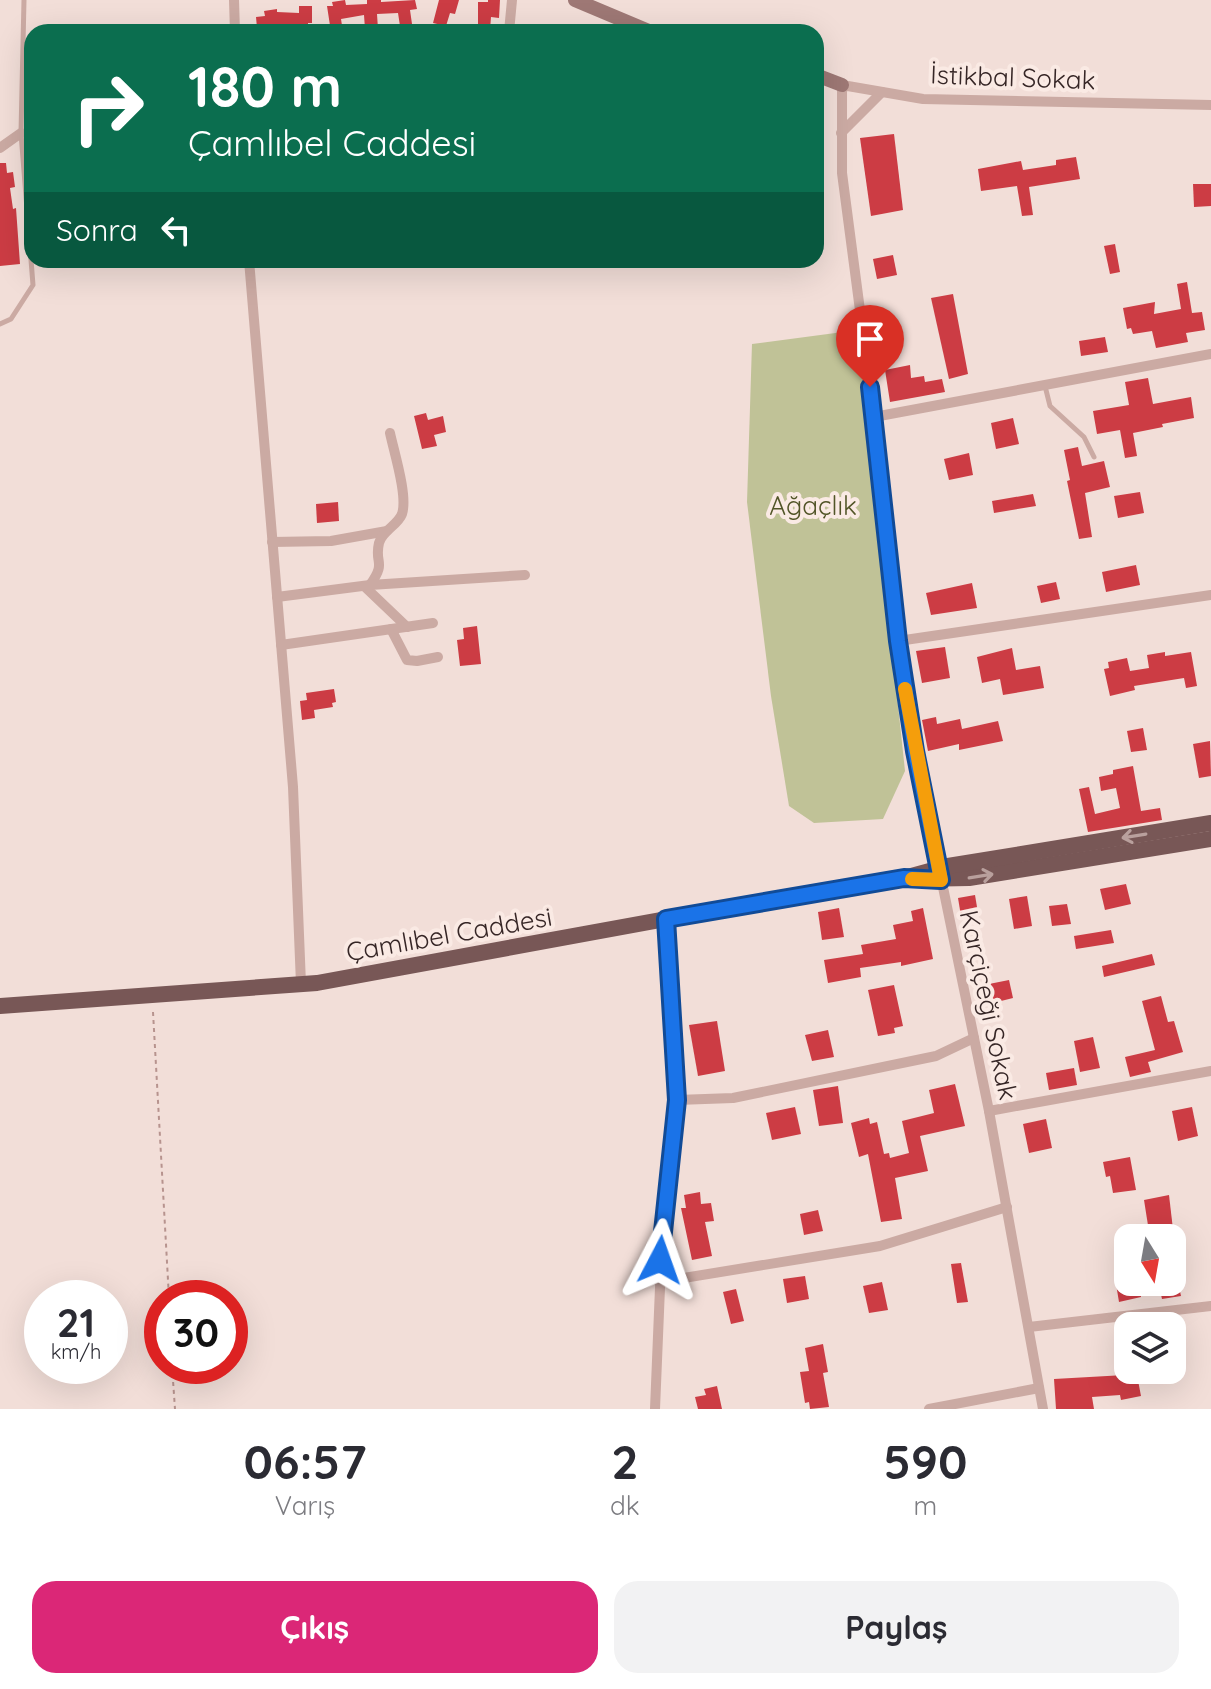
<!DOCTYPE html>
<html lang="tr">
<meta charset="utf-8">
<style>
body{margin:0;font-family:Quicksand,sans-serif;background:#f2f2f3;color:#2b2b33;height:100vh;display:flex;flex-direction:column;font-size:30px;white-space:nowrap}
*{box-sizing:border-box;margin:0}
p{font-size:26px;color:#7c7c81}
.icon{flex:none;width:44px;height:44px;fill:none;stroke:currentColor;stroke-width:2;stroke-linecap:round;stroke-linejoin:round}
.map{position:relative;height:1409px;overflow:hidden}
.details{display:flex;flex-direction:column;background:#fff;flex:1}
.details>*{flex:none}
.guide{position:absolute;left:24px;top:24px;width:800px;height:244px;border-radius:24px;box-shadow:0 8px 32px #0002;background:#0b6e4f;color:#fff;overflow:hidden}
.needle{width:52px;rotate:169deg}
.controls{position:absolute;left:1114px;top:1224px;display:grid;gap:16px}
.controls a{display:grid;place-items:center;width:72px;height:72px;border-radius:16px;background:#fff;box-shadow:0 8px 32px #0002;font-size:40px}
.speed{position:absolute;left:24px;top:1280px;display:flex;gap:16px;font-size:40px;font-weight:700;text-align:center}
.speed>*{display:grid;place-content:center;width:104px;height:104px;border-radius:50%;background:#fff;box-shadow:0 8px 32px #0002;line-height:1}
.speed small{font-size:20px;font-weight:400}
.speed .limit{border:12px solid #d22;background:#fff;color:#111}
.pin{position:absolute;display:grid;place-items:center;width:68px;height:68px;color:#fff;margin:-82px -34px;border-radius:50% 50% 50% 0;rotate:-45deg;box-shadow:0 0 8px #0007}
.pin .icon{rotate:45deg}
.me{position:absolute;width:88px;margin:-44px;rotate:4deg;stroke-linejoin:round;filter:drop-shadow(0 0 6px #0008)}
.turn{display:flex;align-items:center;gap:28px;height:168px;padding:0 32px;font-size:36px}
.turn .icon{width:104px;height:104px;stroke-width:2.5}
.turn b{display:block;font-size:56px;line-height:68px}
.then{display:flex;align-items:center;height:76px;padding:0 32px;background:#0003;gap:16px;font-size:30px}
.eta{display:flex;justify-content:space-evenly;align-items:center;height:136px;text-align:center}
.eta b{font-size:48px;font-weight:800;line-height:56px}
.cta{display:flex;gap:16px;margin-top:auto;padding:16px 32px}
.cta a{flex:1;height:92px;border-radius:24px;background:#db2777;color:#fff;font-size:32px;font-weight:800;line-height:92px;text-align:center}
.cta a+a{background:#f2f2f3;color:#2b2b33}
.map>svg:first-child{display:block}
</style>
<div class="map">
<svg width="1211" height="1409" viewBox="0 0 1211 1409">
<rect width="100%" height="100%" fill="#f2ded8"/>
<!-- green -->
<path fill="#c0c297" d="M 858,330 L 905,771 L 883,819 L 814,823 L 789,806 L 771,696 L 747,502 L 752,344 Z"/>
<!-- building -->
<g fill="#cc3c44">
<path d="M 345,0 L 346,5 L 367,4 L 367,0 L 381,0 L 381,2 L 415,0 L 417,9 L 410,10 L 412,24 L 400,26 L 398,13 L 377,14 L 378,29 L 365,29 L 364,15 L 341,19 L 343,32 L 331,32 L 327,6 L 333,6 L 332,2 Z"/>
<path d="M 439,0 L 459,0 L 455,14 L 450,13 L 446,26 L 433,23 Z"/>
<path d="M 488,0 L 500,0 L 499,18 L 491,17 L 490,30 L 478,29 L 478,2 L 488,2 Z"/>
<path d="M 299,6 L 312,6 L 312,23 L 308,23 L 308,32 L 296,32 L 296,25 L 272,28 L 273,32 L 262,32 L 261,28 L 257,28 L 256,17 L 265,16 L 264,11 L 277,9 L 277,12 L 299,13 Z"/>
<path d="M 894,134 L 903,210 L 871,216 L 860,138 Z"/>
<path d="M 1076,157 L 1080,179 L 1029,187 L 1033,215 L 1022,216 L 1017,186 L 981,191 L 978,169 L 1021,161 L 1023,170 L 1056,165 L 1056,160 Z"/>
<path d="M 0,163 L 6,163 L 7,173 L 13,172 L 15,187 L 10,188 L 13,209 L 16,208 L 20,264 L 0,266 Z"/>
<path d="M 1193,184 L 1211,184 L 1211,206 L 1194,207 Z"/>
<path d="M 1115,244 L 1120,272 L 1110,274 L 1104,246 Z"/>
<path d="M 893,255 L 897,275 L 877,279 L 873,259 Z"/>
<path d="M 1187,282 L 1192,313 L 1202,312 L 1205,330 L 1186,333 L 1188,342 L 1156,348 L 1152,331 L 1133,334 L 1131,328 L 1127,329 L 1123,308 L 1155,302 L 1154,314 L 1181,309 L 1177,284 Z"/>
<path d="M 953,294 L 968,374 L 949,379 L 931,298 Z"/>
<path d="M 1105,337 L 1108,352 L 1081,356 L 1079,341 Z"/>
<path d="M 910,365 L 911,378 L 924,376 L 925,382 L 942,379 L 945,392 L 890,402 L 885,370 Z"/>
<path d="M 1148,378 L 1153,404 L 1191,397 L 1194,418 L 1162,424 L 1163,427 L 1133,433 L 1137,456 L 1125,458 L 1120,430 L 1097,434 L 1093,411 L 1129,405 L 1125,382 Z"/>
<path d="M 426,413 L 428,420 L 443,416 L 446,432 L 434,435 L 437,446 L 422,449 L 414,416 Z"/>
<path d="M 1013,418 L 1019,444 L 996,449 L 991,423 Z"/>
<path d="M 1078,447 L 1082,466 L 1104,461 L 1110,487 L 1085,493 L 1092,537 L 1079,539 L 1067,481 L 1070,480 L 1064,450 Z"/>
<path d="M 969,453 L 973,475 L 949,480 L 944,459 Z"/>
<path d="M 1140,492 L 1144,513 L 1118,518 L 1114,496 Z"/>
<path d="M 1033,494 L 1036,506 L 994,513 L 992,501 Z"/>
<path d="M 338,502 L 339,521 L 317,523 L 316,504 Z"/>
<path d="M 1136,565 L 1140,585 L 1106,592 L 1102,572 Z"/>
<path d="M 1056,582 L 1060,599 L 1041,603 L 1037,586 Z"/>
<path d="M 972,583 L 977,608 L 931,615 L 926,593 Z"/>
<path d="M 477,626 L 481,664 L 460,666 L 457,640 L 464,639 L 463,628 Z"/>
<path d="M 945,647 L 950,678 L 922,683 L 916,651 Z"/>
<path d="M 1012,648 L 1016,670 L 1040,666 L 1044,688 L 1003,695 L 1000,679 L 982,683 L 977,657 Z"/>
<path d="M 1165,652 L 1165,656 L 1191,652 L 1197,686 L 1186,688 L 1184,678 L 1134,686 L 1135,690 L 1110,696 L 1104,669 L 1109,668 L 1108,662 L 1127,658 L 1130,671 L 1149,668 L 1147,655 Z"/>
<path d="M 334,689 L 336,702 L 332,703 L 333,707 L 314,710 L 315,718 L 302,720 L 300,701 L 307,700 L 306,693 Z"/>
<path d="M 936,717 L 937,724 L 960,719 L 962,729 L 998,721 L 1003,741 L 959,750 L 959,744 L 928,751 L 922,720 Z"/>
<path d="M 1143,728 L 1147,750 L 1131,752 L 1127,731 Z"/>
<path d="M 1210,741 L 1211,776 L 1199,778 L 1193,744 Z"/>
<path d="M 1133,766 L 1141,811 L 1160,808 L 1162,820 L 1088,832 L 1079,789 L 1089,787 L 1095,814 L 1120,808 L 1116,788 L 1101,791 L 1099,777 L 1113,774 L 1113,770 Z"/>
<path d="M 1126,884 L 1131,904 L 1105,910 L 1100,889 Z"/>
<path d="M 975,895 L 978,913 L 961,916 L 958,898 Z"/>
<path d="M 1027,896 L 1032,926 L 1014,929 L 1009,899 Z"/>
<path d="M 1067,904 L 1071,924 L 1052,926 L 1049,906 Z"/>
<path d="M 839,908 L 844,937 L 822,940 L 818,912 Z"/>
<path d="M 923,908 L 933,959 L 901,966 L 901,962 L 860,968 L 861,977 L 828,983 L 824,960 L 863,954 L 861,945 L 896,939 L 893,925 L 913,921 L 911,911 Z"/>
<path d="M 1111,930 L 1114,943 L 1076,949 L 1074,936 Z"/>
<path d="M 1152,954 L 1155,965 L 1104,977 L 1102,966 Z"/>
<path d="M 1009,980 L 1013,998 L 993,1003 L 989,984 Z"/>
<path d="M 894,985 L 903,1026 L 894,1028 L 895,1033 L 878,1036 L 868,990 Z"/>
<path d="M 1161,996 L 1168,1022 L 1174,1021 L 1183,1052 L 1148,1062 L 1151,1072 L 1130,1077 L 1125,1057 L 1155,1050 L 1142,1001 Z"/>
<path d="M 717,1021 L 725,1071 L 698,1076 L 689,1025 Z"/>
<path d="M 828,1030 L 834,1057 L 812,1061 L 805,1035 Z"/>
<path d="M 1093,1037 L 1100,1068 L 1080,1072 L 1074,1041 Z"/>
<path d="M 1074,1068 L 1077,1085 L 1049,1090 L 1046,1073 Z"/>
<path d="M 955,1084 L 965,1126 L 920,1136 L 928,1171 L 895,1178 L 902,1219 L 881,1222 L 868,1154 L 859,1157 L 851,1123 L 869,1118 L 870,1124 L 877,1122 L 884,1154 L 889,1153 L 890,1158 L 909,1153 L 902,1121 L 934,1113 L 929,1090 Z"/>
<path d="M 838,1086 L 843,1123 L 819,1126 L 813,1090 Z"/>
<path d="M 795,1107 L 801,1134 L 772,1140 L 766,1113 Z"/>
<path d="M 1192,1107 L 1198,1136 L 1178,1141 L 1172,1111 Z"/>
<path d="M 1046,1119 L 1052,1148 L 1029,1153 L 1023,1124 Z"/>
<path d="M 1130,1157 L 1136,1190 L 1113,1193 L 1110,1176 L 1106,1177 L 1103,1162 Z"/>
<path d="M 700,1192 L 701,1204 L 711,1203 L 714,1221 L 705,1222 L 712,1256 L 692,1260 L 681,1208 L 686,1208 L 684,1195 Z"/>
<path d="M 1169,1195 L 1174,1238 L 1150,1238 L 1144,1200 Z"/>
<path d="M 818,1210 L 823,1231 L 804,1235 L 800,1214 Z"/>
<path d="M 961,1263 L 968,1302 L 957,1303 L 951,1264 Z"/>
<path d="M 805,1276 L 809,1299 L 787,1303 L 783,1279 Z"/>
<path d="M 882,1282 L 888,1310 L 869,1313 L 863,1286 Z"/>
<path d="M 1125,1282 L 1178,1282 L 1181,1296 L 1162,1299 L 1160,1290 L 1141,1293 L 1141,1297 L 1119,1302 L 1116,1284 Z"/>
<path d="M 736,1289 L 744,1321 L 731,1324 L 723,1292 Z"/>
<path d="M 823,1344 L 828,1372 L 823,1373 L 829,1407 L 810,1409 L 809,1402 L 805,1403 L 800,1372 L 809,1371 L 805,1348 Z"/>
<path d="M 1124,1370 L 1136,1370 L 1141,1396 L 1121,1400 L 1120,1395 L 1092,1397 L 1094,1409 L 1056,1409 L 1054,1379 L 1125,1375 Z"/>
<path d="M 717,1386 L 722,1409 L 698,1409 L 695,1397 L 706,1395 L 704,1389 Z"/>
</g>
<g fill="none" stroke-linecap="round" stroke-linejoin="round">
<!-- path -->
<g stroke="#b7938e" stroke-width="2" stroke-dasharray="4 4" stroke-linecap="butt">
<path d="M 153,1012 L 169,1298"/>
<path d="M 172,1366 L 175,1409"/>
</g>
<!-- lane -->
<g stroke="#cbaaa3" stroke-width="5">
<path d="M 0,324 L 11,319 L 33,285 L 21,133 L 24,0"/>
<path d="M 1045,386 L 1050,406 L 1084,437 L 1094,457"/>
</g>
<!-- street -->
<g stroke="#cbaaa3" stroke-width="10">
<path d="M 234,0 L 235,32"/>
<path d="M 509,32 L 512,0"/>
<path d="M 841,133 L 882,92"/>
<path d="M 0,148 L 21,133"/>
<path d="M 249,260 L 293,787 L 301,984"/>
<path d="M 874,417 L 1211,354"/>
<path d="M 272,542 L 331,541 L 387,531"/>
<path d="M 370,585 C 387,561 374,564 379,543 C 382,531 398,525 402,514 C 408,496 394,452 390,433"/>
<path d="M 364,586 L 407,627"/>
<path d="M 277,597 L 370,585 L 525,575"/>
<path d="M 391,629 L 407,660 L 417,661 L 438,657"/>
<path d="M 898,641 L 1211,595"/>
<path d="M 281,645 L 433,623"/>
<path d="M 677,1100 L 733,1098 L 936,1056 L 974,1038"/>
<path d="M 989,1111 L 1211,1071"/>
<path d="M 659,1282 L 880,1246 L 1007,1207"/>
<path d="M 1029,1327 L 1211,1306"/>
<path d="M 655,1409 L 663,1215 L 677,1100 L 666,919"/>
<path d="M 929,1409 L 1039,1388"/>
<path d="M 1043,1409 L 989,1111 L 915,751 L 898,641 L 874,417 L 842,173 L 842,85 L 923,99 L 1211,105"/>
</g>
<!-- secondary -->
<g stroke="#9e7875" stroke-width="14">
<path d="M 575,0 L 651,32"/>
<path d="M 816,75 L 842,85"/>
</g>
<!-- primary -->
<g stroke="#785756" stroke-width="16">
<path d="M 917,879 L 969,878 L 1211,839"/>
<path d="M 0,1006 L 317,983 L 666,919 L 904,878 L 948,866 L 1211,823"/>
</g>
</g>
<!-- one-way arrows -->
<defs><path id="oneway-shaft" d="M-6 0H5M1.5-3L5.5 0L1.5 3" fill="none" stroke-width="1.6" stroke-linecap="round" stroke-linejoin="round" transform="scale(2)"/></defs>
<g stroke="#b9a09d">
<use href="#oneway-shaft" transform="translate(1134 836) rotate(171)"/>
<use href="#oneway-shaft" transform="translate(981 876) rotate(-9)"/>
</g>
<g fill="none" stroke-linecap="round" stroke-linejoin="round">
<defs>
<path id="route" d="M 660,1260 L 677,1100 L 666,919 L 904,878 L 941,880 L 915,751 L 898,641 L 870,387"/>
</defs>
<!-- route casing -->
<use href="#route" stroke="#114b97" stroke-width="20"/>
<!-- route -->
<use href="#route" stroke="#1a73e8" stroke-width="14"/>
<!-- slow -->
<path stroke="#f59e0b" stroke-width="14" d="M 905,689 L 941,880 L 912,879"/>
</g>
<g text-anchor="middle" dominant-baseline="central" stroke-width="8" stroke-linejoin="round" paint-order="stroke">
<!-- street labels -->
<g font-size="26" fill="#362626" stroke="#faeae4">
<text transform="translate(1013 77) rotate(2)">İstikbal Sokak</text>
<text transform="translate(449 934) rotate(-10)">Çamlıbel Caddesi</text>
<text transform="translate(989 1005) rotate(78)">Karçiçeği Sokak</text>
</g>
<!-- park labels -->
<g font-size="26" fill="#525528" stroke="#faeae4">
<text x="813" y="505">Ağaçlık</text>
</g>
</g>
</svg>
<div class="controls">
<a><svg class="needle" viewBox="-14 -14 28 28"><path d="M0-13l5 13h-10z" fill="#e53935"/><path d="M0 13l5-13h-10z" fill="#7c7c81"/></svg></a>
<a><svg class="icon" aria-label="layers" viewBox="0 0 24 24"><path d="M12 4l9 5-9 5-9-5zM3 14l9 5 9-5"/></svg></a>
</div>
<div class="speed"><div>21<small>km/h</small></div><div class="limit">30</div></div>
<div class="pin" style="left:870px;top:387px;background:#d93025"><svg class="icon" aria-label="arrive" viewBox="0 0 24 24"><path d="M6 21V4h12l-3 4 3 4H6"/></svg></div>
<svg class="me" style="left:660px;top:1260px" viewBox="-20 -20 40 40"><path d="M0-17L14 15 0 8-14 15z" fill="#1a73e8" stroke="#fff" stroke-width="4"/></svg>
<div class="guide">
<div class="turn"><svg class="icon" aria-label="right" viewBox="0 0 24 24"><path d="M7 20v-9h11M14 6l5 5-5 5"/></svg><div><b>180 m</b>Çamlıbel Caddesi</div></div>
<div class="then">Sonra<svg class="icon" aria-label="left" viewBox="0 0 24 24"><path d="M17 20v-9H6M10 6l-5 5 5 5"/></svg></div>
</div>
</div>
<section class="details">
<div class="eta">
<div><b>06:57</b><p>Varış</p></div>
<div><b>2</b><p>dk</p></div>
<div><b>590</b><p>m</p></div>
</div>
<div class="cta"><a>Çıkış</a><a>Paylaş</a></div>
</section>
